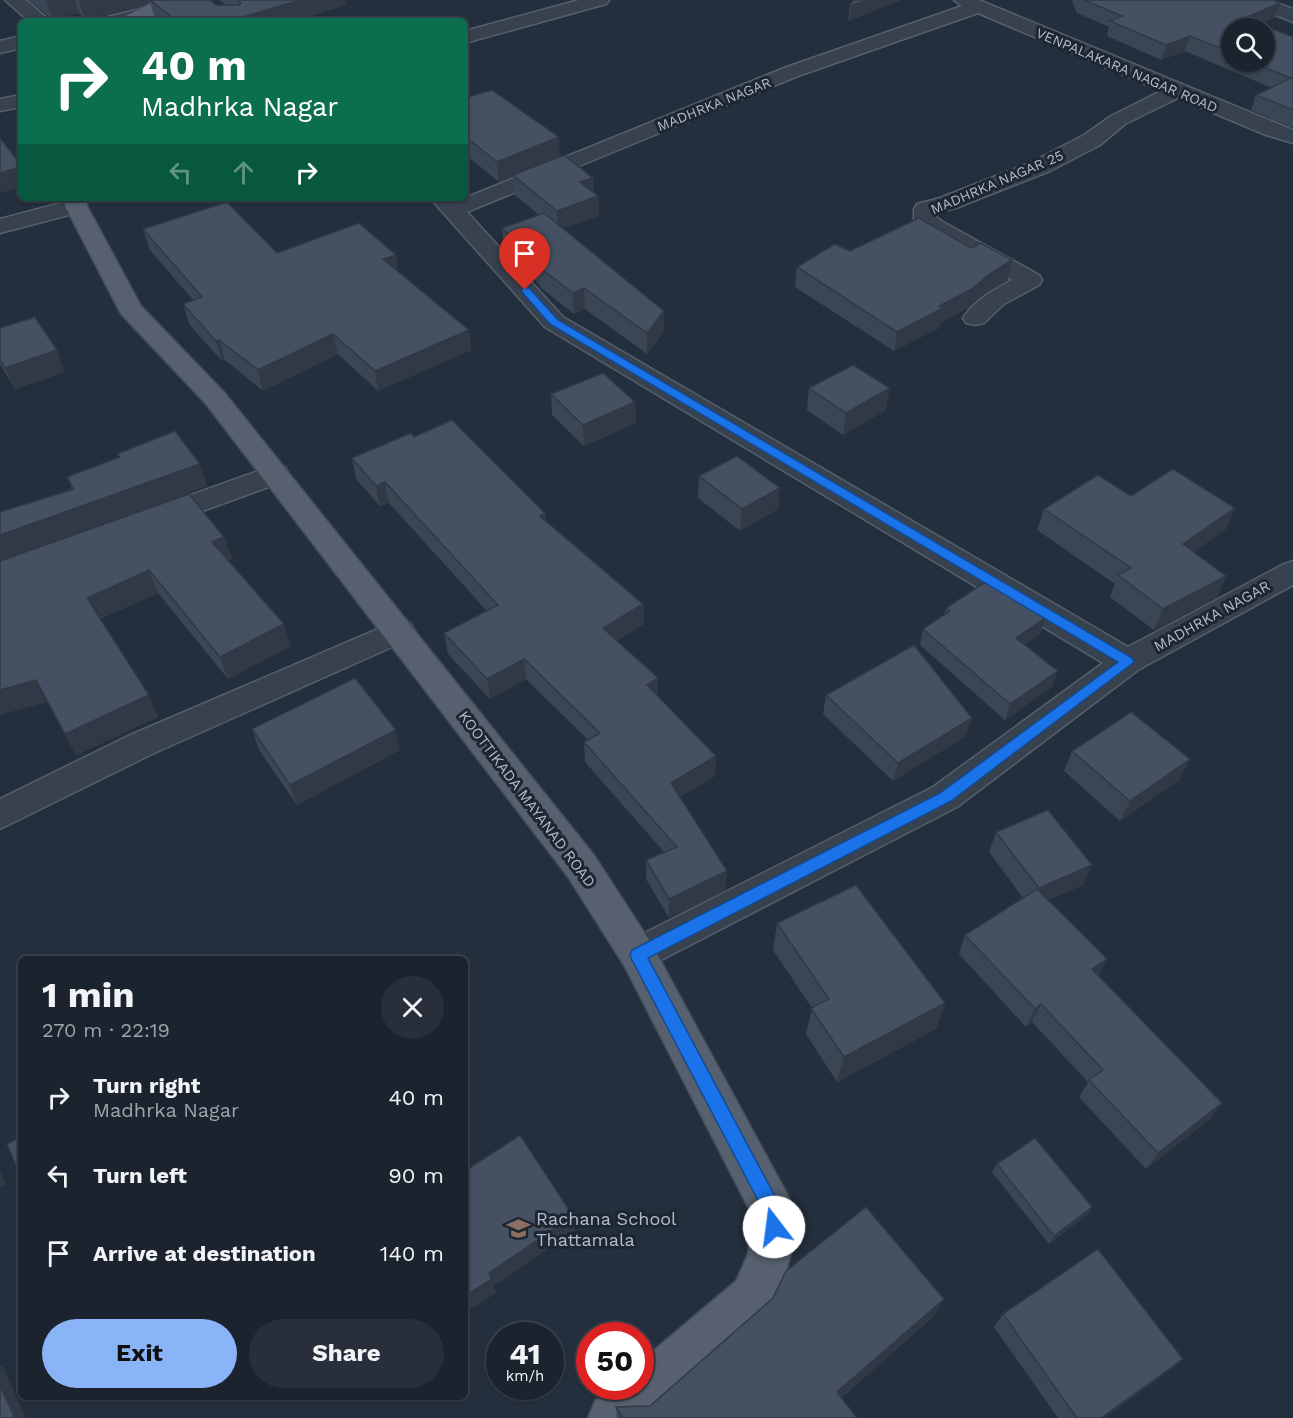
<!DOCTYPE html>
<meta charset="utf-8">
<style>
body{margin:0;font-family:"Work Sans",sans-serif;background:#282f3a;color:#f1f3f6;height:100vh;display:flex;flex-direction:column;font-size:22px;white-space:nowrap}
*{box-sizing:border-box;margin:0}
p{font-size:20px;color:#a0a4aa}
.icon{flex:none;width:33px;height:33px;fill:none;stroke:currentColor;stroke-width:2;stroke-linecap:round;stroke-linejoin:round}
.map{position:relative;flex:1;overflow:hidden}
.drawer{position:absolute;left:18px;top:956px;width:450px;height:444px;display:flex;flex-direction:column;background:#1b232e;border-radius:9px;box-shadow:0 2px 4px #0004,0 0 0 2px #39404a}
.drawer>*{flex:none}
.top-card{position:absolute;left:18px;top:18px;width:450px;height:183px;border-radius:9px;box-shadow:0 2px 4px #0004,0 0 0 2px #39404a;background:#0b6e4f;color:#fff;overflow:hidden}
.controls{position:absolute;left:1221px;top:18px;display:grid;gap:12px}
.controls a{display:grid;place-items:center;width:54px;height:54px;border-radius:50%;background:#1b232e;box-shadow:0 2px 4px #0004,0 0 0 2px #39404a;font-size:30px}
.speed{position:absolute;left:486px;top:1322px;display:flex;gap:12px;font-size:30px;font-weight:700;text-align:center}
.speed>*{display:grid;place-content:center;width:78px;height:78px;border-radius:50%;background:#1b232e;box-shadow:0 2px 4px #0004,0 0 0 2px #39404a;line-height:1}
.speed small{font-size:15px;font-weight:400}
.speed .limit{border:9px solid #d22;background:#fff;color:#111}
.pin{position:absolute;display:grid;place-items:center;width:51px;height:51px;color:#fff;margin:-62px -26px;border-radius:50% 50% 50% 0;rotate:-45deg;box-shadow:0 0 6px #0007}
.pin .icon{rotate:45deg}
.me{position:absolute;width:66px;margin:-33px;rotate:345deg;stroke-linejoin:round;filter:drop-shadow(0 0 4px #0008)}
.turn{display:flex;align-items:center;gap:21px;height:126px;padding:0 24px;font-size:27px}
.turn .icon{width:78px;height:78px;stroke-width:2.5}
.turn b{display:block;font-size:42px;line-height:51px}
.lanes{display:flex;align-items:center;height:57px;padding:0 24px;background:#0003;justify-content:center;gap:30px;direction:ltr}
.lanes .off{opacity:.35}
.round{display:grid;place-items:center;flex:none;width:63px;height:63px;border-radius:32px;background:#282f3a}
.headline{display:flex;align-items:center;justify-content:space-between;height:102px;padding:0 24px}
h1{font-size:36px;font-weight:700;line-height:45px}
.cta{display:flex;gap:12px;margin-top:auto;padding:12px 24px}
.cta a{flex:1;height:69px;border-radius:36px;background:#8ab4f8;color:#111;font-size:24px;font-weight:700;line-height:69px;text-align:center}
.cta a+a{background:#282f3a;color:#f1f3f6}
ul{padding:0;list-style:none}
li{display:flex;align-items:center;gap:18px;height:78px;padding:0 24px}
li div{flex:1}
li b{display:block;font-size:22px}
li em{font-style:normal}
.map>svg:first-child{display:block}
</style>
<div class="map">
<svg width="1293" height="1418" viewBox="0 0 1293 1418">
<rect width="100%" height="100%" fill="#242f3e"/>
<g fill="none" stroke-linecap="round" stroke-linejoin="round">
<defs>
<g id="minor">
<path d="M 5,0 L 26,0 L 50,21 L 29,21 Z"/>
<path d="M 579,0 L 609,0 L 606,4 L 465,43 L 465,31 Z"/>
<path d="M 954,0 L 979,0 L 1293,130 L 1293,143 L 1266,135 L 1178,98 L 1125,124 L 1100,145 L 1050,171 L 956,208 L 936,213 L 936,217 L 943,222 L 1039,275 L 1042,280 L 1039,285 L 1004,304 L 984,323 L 975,325 L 966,323 L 963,318 C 975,300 993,290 1012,280 L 927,232 L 914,219 L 914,209 L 917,204 L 940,198 L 1034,161 L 1084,135 L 1111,116 L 1161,91 L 978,13 L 798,76 L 467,212 L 563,317 L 1128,647 L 1282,565 L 1293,561 L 1293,585 L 1138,670 L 957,807 L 638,972 L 625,967 L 619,955 L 625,943 L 933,787 L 1103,663 L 545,327 L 430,198 L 453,198 L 456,201 L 465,198 L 784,68 L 962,6 Z"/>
<path d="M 1244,0 L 1269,0 L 1293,9 L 1293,22 L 1247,4 Z"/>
<path d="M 144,8 L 151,10 L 153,14 L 151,18 L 138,21 L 105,21 L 107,17 Z"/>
<path d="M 21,36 L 21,48 L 0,53 L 0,41 Z"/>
<path d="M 21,95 L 21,107 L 0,111 L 0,99 Z"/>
<path d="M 76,199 L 84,201 L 87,206 L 84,211 L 0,233 L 0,219 Z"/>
<path d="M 275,465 L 285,467 L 289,474 L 285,481 L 156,528 L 146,525 L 141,518 L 146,511 Z"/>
<path d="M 399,620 L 410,623 L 415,631 L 410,639 L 152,754 L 0,829 L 0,799 L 128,736 Z"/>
</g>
<g id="major">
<path d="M 158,0 L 181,0 L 178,4 L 145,21 L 121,21 L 123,17 Z"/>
<path d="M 64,198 L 86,198 L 87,206 L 141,306 L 224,392 L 594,855 L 651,943 L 786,1192 L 793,1207 L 794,1243 L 785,1275 L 768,1313 L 648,1418 L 588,1418 L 595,1401 L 613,1386 L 640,1386 L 640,1362 L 736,1281 L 748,1254 L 751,1232 L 750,1211 L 625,967 L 568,877 L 206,404 L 121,314 L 65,206 Z"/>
</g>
</defs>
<!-- minor casing -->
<use href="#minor" stroke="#565f6c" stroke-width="3"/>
<!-- major casing -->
<use href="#major" stroke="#414a57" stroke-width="3"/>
<!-- minor -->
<use href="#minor" fill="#38414e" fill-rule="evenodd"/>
<!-- major -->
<use href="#major" fill="#56606e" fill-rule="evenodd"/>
</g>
<!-- wall -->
<g fill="#3b4654" fill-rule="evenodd">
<path d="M 29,0 L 210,0 L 216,5 L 225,5 L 219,0 L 345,0 L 346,5 L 294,21 L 158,21 L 155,19 L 150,2 L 139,7 L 85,19 L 79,13 L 52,19 Z"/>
<path d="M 854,0 L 849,21 L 848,19 L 850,4 Z"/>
<path d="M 1072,0 L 1273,0 L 1275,17 L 1260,24 L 1293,37 L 1293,128 L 1251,110 L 1256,95 L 1272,88 L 1185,51 L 1161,60 L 1107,36 L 1109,27 L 1077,13 ZM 1232,28 L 1264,62 L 1232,62 Z"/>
<path d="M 465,98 L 593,178 L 594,192 L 598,196 L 599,216 L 563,228 L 664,332 L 647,354 L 585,309 L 574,314 L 541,288 L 540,285 L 504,249 L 502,228 L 539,215 L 515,195 L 513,176 L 499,182 L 467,156 L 465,157 Z"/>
<path d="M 143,229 L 277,253 L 399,272 L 469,330 L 471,350 L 378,391 L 338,354 L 263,391 L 225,360 L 222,361 L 189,324 L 183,304 L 193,300 L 150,250 Z"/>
<path d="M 850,251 L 1007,280 L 984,294 L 968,308 L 940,323 L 939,328 L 894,351 L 795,287 L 797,267 Z"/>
<path d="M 0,328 L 65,372 L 15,389 L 0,364 Z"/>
<path d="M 809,388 L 886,410 L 843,435 L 807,410 Z"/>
<path d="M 551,394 L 635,402 L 636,423 L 584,446 L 552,415 Z"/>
<path d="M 414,437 L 545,513 L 546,521 L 643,604 L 644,624 L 617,641 L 658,697 L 716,756 L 715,776 L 680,797 L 727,871 L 725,890 L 669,918 L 646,879 L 646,860 L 664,852 L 585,762 L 584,742 L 588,740 L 526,679 L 490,699 L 448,654 L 444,633 L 487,611 L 389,503 L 380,506 L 356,479 L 352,458 Z"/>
<path d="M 117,454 L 207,486 L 76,534 L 224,537 L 232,559 L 228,560 L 291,646 L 228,679 L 158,593 L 100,619 L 158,717 L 76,755 L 47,702 L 72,490 L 67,477 L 119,458 Z"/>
<path d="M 699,476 L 778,509 L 740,531 L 698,498 Z"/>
<path d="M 1131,496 L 1235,508 L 1226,529 L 1193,552 L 1226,576 L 1217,597 L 1154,630 L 1110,597 L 1115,584 L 1037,530 L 1044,509 Z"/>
<path d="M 946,608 L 1045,618 L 1040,634 L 1024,645 L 1052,687 L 1005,720 L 920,645 L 923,629 L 944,615 Z"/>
<path d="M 826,695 L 966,736 L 893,781 L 823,714 Z"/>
<path d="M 252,729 L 400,750 L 297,805 L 259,750 Z"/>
<path d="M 1072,751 L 1190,759 L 1179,780 L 1120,821 L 1064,771 Z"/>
<path d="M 996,832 L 1092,865 L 1083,885 L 1048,900 L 1098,976 L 1222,1103 L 1209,1120 L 1146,1169 L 1079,1097 L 1088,1082 L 1032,1022 L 1026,1027 L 959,954 L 965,935 L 1023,898 L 989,852 Z"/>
<path d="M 777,923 L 945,1003 L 936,1029 L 837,1082 L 806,1034 L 812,1008 L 773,950 Z"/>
<path d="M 997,1164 L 1092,1207 L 1087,1215 L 1049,1244 L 992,1172 Z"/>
<path d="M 1003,1314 L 1183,1359 L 1169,1371 L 1104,1418 L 1058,1418 L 994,1327 Z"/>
<path d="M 934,1316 L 841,1398 L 857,1418 L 617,1418 L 616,1407 L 650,1406 Z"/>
</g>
<!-- shaded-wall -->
<g fill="#303945">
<path d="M 51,0 L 75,0 L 79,13 L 52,19 L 46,1 Z"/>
<path d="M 82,0 L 153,0 L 139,7 L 85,19 L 79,1 Z"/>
<path d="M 300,0 L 345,0 L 346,5 L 294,21 L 230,21 Z"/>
<path d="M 866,0 L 902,0 L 849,21 L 851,6 Z"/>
<path d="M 1280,3 L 1275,17 L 1250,28 L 1245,18 Z"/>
<path d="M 1190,36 L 1185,51 L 1161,60 L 1166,45 Z"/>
<path d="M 465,136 L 467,156 L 465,157 Z"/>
<path d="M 559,137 L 560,157 L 499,182 L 497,162 Z"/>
<path d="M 21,167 L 21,187 L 0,193 L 0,173 Z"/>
<path d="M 593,178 L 594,197 L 580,182 Z"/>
<path d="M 598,196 L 599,216 L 558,230 L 557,211 Z"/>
<path d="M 396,255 L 399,275 L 383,259 Z"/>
<path d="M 1012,260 L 1007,280 L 984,294 L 968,308 L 940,323 L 939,328 L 894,351 L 897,332 Z"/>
<path d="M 584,288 L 585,309 L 574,314 L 573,293 Z"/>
<path d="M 664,311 L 664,332 L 647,354 L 647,333 Z"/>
<path d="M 469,330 L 471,350 L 378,391 L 375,371 Z"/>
<path d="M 333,334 L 338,354 L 263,391 L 258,370 Z"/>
<path d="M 219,340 L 225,360 L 222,361 L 216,341 Z"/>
<path d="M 57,350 L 65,372 L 15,389 L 5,368 Z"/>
<path d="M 890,388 L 886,410 L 843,435 L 846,413 Z"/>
<path d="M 635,402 L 636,423 L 584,446 L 583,425 Z"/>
<path d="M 200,464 L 207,486 L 0,562 L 0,535 Z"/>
<path d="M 385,482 L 389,503 L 380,506 L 376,486 Z"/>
<path d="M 780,488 L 778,509 L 740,531 L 742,509 Z"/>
<path d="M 1235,508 L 1226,529 L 1174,566 L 1183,544 Z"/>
<path d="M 545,513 L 547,534 L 540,516 Z"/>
<path d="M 224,537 L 232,559 L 220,564 L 212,542 Z"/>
<path d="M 149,570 L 158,593 L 97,620 L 87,598 Z"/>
<path d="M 1226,576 L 1217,597 L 1154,630 L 1163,609 Z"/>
<path d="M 643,604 L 644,624 L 603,649 L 603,628 Z"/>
<path d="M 1045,618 L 1040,634 L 1011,654 L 1016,638 Z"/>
<path d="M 284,624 L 291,646 L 228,679 L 220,657 Z"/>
<path d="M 524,659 L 526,679 L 490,699 L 487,679 Z"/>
<path d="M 1058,671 L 1052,687 L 1005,720 L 1010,704 Z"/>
<path d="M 658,678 L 658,699 L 647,685 Z"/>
<path d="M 36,680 L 47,702 L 0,715 L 0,690 Z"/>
<path d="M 149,695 L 158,717 L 76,755 L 65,734 Z"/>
<path d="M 972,718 L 966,736 L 893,781 L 898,763 Z"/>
<path d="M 396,730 L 400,750 L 297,805 L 290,785 Z"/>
<path d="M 716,756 L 715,776 L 670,803 L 671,783 Z"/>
<path d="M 1190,759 L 1179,780 L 1120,821 L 1130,801 Z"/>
<path d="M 1092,865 L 1083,885 L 1030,907 L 1039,888 Z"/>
<path d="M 727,871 L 725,890 L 669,918 L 669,899 Z"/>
<path d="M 1107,959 L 1097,978 L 1092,969 Z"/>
<path d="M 945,1003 L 936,1029 L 837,1082 L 844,1057 Z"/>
<path d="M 1041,1004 L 1032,1022 L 1026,1027 L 1035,1009 Z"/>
<path d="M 1222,1103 L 1209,1120 L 1146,1169 L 1158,1153 Z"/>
<path d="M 0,1171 L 6,1184 L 0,1187 Z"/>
<path d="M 1092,1207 L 1087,1215 L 1049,1244 L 1054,1236 Z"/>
<path d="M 573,1216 L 575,1231 L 494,1286 L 496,1293 L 465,1313 L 465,1296 L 489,1273 Z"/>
<path d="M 944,1299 L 934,1316 L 830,1407 L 837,1392 Z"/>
<path d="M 1183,1359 L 1169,1371 L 1104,1418 L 1101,1418 Z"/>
<path d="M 0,1365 L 3,1367 L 26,1418 L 15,1418 L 0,1386 Z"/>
</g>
<!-- building -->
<g fill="#455162" stroke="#303945" stroke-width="1.5">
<path d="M 150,0 L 210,0 L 216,5 L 239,5 L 241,3 L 238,0 L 300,0 L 230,21 L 177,21 Z"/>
<path d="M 854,0 L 866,0 L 851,6 L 850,4 Z"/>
<path d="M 1084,0 L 1273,0 L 1280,3 L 1245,18 L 1293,37 L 1293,110 L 1256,95 L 1291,78 L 1252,62 L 1264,62 L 1264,28 L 1232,28 L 1232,53 L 1190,36 L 1166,45 L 1110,21 L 1122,16 Z"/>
<path d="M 492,90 L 559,137 L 497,162 L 465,136 L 465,98 Z"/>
<path d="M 0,138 L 21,165 L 21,167 L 0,173 Z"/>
<path d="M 564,155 L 593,178 L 580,182 L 598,196 L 557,211 L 513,175 Z"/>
<path d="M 227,202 L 277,253 L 359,223 L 396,255 L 383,259 L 469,330 L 375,371 L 333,334 L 258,370 L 219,340 L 216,341 L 183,304 L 202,297 L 143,229 Z"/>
<path d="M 544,213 L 664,311 L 647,333 L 584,288 L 573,293 L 539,267 L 542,266 L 502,228 Z"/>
<path d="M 919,218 L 971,248 L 981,243 L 1012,260 L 988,275 L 972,289 L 939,306 L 943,308 L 897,332 L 797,267 L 835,244 L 850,251 Z"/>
<path d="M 35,317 L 57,350 L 5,368 L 0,359 L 0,328 Z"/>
<path d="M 853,365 L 890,388 L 846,413 L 809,388 Z"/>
<path d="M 603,373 L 635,402 L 583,425 L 551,394 Z"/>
<path d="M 452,420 L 545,513 L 540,516 L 643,604 L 603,628 L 658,678 L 647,685 L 716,756 L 671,783 L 727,871 L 669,899 L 646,860 L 677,847 L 584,742 L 600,733 L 524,659 L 487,679 L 444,633 L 498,605 L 385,482 L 376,486 L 352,458 L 411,433 L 414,437 Z"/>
<path d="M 175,431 L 200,464 L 0,535 L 0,512 L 74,489 L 67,477 L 120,457 L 117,454 Z"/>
<path d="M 737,456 L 780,488 L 742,509 L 699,476 Z"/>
<path d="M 1173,469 L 1235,508 L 1183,544 L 1226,576 L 1163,609 L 1118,575 L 1131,568 L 1044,509 L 1098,475 L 1131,496 Z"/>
<path d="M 189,494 L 224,537 L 212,542 L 284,624 L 220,657 L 149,570 L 87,598 L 149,695 L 65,734 L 36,680 L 0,690 L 0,561 Z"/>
<path d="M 990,579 L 1045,618 L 1016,638 L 1058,671 L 1010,704 L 923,629 L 950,611 L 946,608 Z"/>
<path d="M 914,645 L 972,718 L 898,763 L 826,695 Z"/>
<path d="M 355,678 L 396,730 L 290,785 L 252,729 Z"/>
<path d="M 1131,712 L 1190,759 L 1130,801 L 1072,751 Z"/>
<path d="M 1048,810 L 1092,865 L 1039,888 L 996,832 Z"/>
<path d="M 856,885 L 945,1003 L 844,1057 L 811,1008 L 829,999 L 777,923 Z"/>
<path d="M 1037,889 L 1107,959 L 1092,969 L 1222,1103 L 1158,1153 L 1089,1080 L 1103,1070 L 1041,1004 L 1035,1009 L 965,935 Z"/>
<path d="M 520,1135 L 573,1216 L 489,1273 L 492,1279 L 465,1296 L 465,1171 Z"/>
<path d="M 21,1137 L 21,1177 L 7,1144 Z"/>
<path d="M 1035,1138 L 1092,1207 L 1054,1236 L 997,1164 Z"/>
<path d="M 866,1207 L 944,1299 L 837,1392 L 857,1418 L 623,1418 L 616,1407 L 650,1406 L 773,1298 L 786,1271 Z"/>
<path d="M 1098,1249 L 1183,1359 L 1101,1418 L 1077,1418 L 1003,1314 Z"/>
<path d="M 0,1386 L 15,1418 L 0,1418 Z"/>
</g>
<!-- route -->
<path fill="#1a73e8" stroke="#114b97" stroke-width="1.5" d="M 522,288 L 529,288 L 558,320 L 1132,658 L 1134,662 L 951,801 L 648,958 L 777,1200 L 783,1227 L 781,1234 L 774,1236 L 768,1234 L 762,1208 L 632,960 L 630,955 L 632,950 L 940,793 L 1118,662 L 550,324 L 522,292 Z"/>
<!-- icons -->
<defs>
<symbol id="school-bare" viewBox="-9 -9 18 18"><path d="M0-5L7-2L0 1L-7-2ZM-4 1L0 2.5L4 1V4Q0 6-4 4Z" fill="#8d6e63" stroke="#1d2633" stroke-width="2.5" paint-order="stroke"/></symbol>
</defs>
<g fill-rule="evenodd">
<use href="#school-bare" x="502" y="1212" width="33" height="33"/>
</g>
<g text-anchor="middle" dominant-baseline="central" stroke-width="6" stroke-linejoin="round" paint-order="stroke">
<!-- far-street labels -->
<g font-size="14" fill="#b4bcc9" stroke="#1d2633">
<text transform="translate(1127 70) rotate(23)">VENPALAKARA NAGAR ROAD</text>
<text transform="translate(714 104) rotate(-22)">MADHRKA NAGAR</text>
<text transform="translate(997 182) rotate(-23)">MADHRKA NAGAR 25</text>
</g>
<!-- street labels -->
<g font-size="15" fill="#b4bcc9" stroke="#1d2633">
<text transform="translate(1212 616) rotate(-29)">MADHRKA NAGAR</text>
<text transform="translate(527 799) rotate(53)">KOOTTIKADA MAYANAD ROAD</text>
</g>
<!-- near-poi labels -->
<g font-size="18" fill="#b4bcc9" stroke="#1d2633" text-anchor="start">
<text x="536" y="1218">Rachana School<tspan x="536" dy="21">Thattamala</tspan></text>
</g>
</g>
</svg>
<div class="controls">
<a><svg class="icon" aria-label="search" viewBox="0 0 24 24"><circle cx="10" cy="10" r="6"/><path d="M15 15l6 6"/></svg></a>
</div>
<div class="speed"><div>41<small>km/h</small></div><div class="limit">50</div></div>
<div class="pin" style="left:525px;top:290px;background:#d93025"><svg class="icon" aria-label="arrive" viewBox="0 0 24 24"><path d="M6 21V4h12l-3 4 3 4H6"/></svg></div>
<svg class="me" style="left:774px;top:1227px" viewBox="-20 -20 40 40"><circle r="19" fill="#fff"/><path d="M0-13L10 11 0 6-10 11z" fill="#1a73e8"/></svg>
<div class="top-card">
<div class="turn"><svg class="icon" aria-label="right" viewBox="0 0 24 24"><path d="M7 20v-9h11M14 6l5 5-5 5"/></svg><div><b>40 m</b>Madhrka Nagar</div></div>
<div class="lanes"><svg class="icon off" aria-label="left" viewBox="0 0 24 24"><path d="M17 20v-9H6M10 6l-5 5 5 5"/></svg><svg class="icon off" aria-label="ahead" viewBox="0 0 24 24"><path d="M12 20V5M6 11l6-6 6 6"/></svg><svg class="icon" aria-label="right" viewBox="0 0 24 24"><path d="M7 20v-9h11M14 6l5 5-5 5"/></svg></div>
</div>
<section class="drawer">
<div class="headline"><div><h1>1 min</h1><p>270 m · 22:19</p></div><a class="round"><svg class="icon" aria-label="close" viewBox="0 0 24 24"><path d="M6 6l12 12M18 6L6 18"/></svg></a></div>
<ul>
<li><svg class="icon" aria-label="right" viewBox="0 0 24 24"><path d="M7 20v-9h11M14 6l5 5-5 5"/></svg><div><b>Turn right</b><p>Madhrka Nagar</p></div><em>40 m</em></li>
<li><svg class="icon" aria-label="left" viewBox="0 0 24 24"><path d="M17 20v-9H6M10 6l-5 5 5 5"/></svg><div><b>Turn left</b></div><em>90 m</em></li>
<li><svg class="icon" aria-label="arrive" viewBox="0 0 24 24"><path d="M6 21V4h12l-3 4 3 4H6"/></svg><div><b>Arrive at destination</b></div><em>140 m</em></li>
</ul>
<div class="cta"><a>Exit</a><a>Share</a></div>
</section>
</div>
